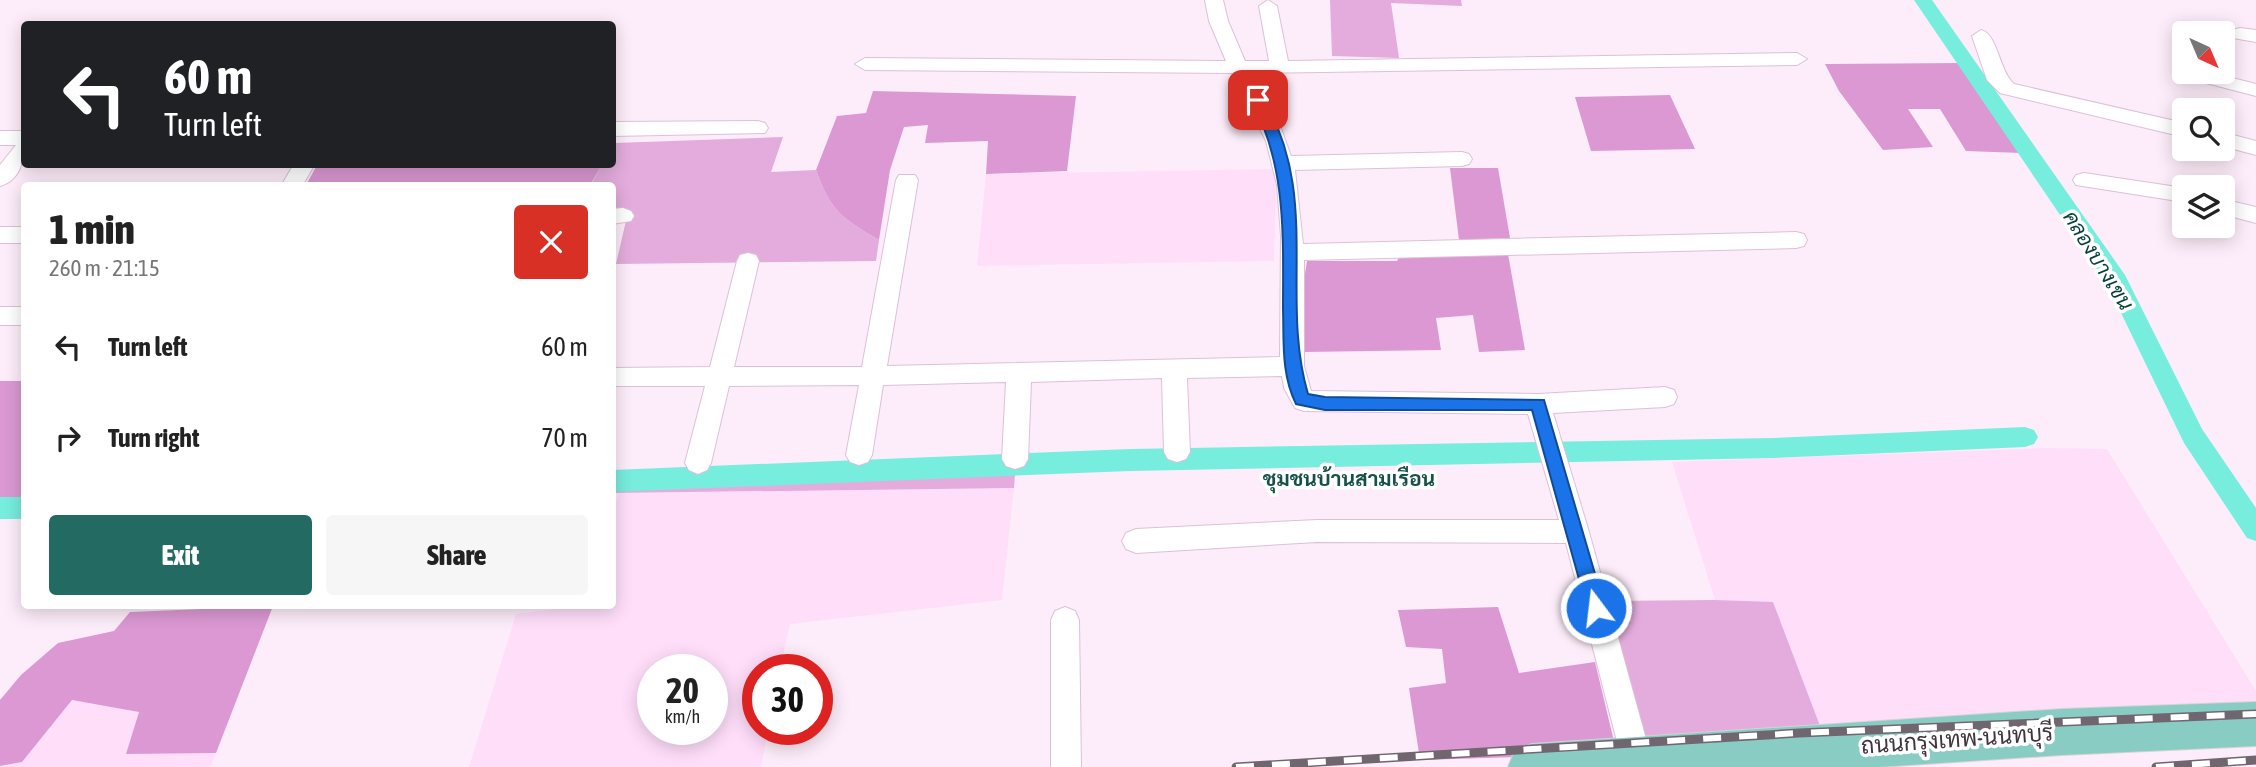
<!DOCTYPE html>
<meta charset="utf-8">
<style>
body{margin:0;font-family:"Asap Condensed",Sarabun,sans-serif;background:#f6f6f6;color:#222;height:100vh;display:flex;flex-direction:column;font-size:26px;white-space:nowrap}
*{box-sizing:border-box;margin:0}
p{font-size:23px;color:#767676}
.icon{flex:none;width:38px;height:38px;fill:none;stroke:currentColor;stroke-width:2;stroke-linecap:round;stroke-linejoin:round}
.map{position:relative;flex:1;overflow:hidden}
.details{position:absolute;left:21px;top:182px;width:595px;height:427px;display:flex;flex-direction:column;background:#fff;border-radius:7px;box-shadow:0 4px 18px #0003}
.details>*{flex:none}
.top-card{position:absolute;left:21px;top:21px;width:595px;height:147px;border-radius:7px;box-shadow:0 4px 18px #0003;background:#202124;color:#fff;overflow:hidden}
.needle{width:46px;rotate:136deg}
.fabs{position:absolute;left:2172px;top:21px;display:grid;gap:14px}
.fabs a{display:grid;place-items:center;width:63px;height:63px;border-radius:7px;background:#fff;box-shadow:0 4px 18px #0003;font-size:35px}
.speed{position:absolute;left:637px;top:654px;display:flex;gap:14px;font-size:35px;font-weight:700;text-align:center}
.speed>*{display:grid;place-content:center;width:91px;height:91px;border-radius:50%;background:#fff;box-shadow:0 4px 18px #0003;line-height:1}
.speed small{font-size:18px;font-weight:400}
.speed .limit{border:10px solid #d22;background:#fff;color:#111}
.pin{position:absolute;display:grid;place-items:center;width:60px;height:60px;color:#fff;margin:-30px;border-radius:14px;box-shadow:0 4px 10px #0006}
.me{position:absolute;width:77px;margin:-38px;rotate:345deg;stroke-linejoin:round;filter:drop-shadow(0 0 5px #0008)}
.turn{display:flex;align-items:center;gap:24px;height:147px;padding:0 28px;font-size:32px}
.turn .icon{width:91px;height:91px;stroke-width:2.5}
.turn b{display:block;font-size:49px;line-height:60px}
.round{display:grid;place-items:center;flex:none;width:74px;height:74px;border-radius:7px;background:#f6f6f6}
.summary{display:flex;align-items:center;justify-content:space-between;height:119px;padding:0 28px}
h1{font-size:42px;font-weight:800;line-height:52px}
.button{display:flex;gap:14px;margin-top:auto;padding:14px 28px}
.button a{flex:1;height:80px;border-radius:7px;background:#236b62;color:#fff;font-size:28px;font-weight:800;line-height:80px;text-align:center}
.button a+a{background:#f6f6f6;color:#222}
ul{padding:0;list-style:none}
li{display:flex;align-items:center;gap:21px;height:91px;padding:0 28px}
li div{flex:1}
li b{display:block;font-size:26px}
li em{font-style:normal}
.map>svg:first-child{display:block}
</style>
<div class="map">
<svg width="2256" height="767" viewBox="0 0 2256 767">
<rect width="100%" height="100%" fill="#fdedfa"/>
<!-- built -->
<g fill="#ffdefa" fill-rule="evenodd">
<path d="M 1276,169 L 1274,261 L 977,266 L 986,174 Z"/>
<path d="M 2048,448 L 2107,449 L 2256,691 L 2256,705 L 1825,739 L 1773,603 L 1715,600 L 1672,462 Z"/>
<path d="M 1014,488 L 1002,600 L 790,624 L 780,670 L 758,670 L 758,730 L 768,730 L 761,767 L 469,767 L 516,614 L 581,606 L 612,606 L 613,511 L 619,493 ZM 653,670 L 712,670 L 712,730 L 653,730 Z"/>
<path d="M 72,700 L 139,712 L 126,754 L 216,753 L 210,767 L 0,767 L 22,762 Z"/>
</g>
<!-- green -->
<g fill="#e3acdc">
<path d="M 1330,0 L 1461,0 L 1462,6 L 1391,3 L 1399,58 L 1332,56 Z"/>
<path d="M 783,137 L 771,172 L 816,170 C 831,212 842,218 879,240 L 876,261 L 616,264 L 628,212 L 613,212 L 612,186 L 590,186 L 602,165 L 612,164 L 615,143 Z"/>
<path d="M 998,457 L 1015,474 L 1014,488 L 613,493 L 612,471 Z"/>
<rect x="0" y="499" width="24" height="19"/>
<path d="M 1715,600 L 1773,602 L 1825,739 L 1641,748 L 1606,601 Z"/>
</g>
<!-- forest -->
<g fill="#db98d3">
<path d="M 1963,63 L 2022,153 L 1966,151 L 1940,109 L 1908,109 L 1933,147 L 1883,150 L 1839,91 L 1825,64 Z"/>
<path d="M 873,91 L 1076,96 L 1067,171 L 986,174 L 988,141 L 925,143 L 928,125 L 904,127 L 890,170 L 879,240 C 842,218 831,212 816,170 L 837,116 L 866,113 Z"/>
<path d="M 1670,95 L 1695,149 L 1591,151 L 1575,97 Z"/>
<path d="M 317,165 L 317,164 L 602,165 L 590,185 L 306,185 Z"/>
<path d="M 1450,168 L 1498,168 L 1510,238 L 1459,240 Z"/>
<path d="M 1401,254 L 1508,254 L 1525,350 L 1479,352 L 1473,315 L 1436,318 L 1441,350 L 1303,352 L 1300,306 L 1307,261 L 1397,261 Z"/>
<rect x="0" y="381" width="24" height="118"/>
<path d="M 273,606 L 216,753 L 126,754 L 139,712 L 72,700 L 22,762 L 0,766 L 0,700 L 21,675 L 58,643 L 114,631 L 130,612 Z"/>
<path d="M 1498,607 L 1519,673 L 1595,662 L 1617,754 L 1420,760 L 1409,688 L 1446,683 L 1442,649 L 1406,647 L 1398,610 Z"/>
</g>
<g fill="none" stroke-linecap="round" stroke-linejoin="round">
<!-- canal -->
<g fill="#77eddd" fill-rule="evenodd">
<path d="M 1914,0 L 1932,0 L 2125,275 L 2202,429 L 2256,508 L 2256,541 L 2247,538 L 2184,443 L 2107,284 Z"/>
<path d="M 2025,427 L 2034,430 L 2038,437 L 2034,444 L 2025,447 L 1773,458 L 1130,471 L 612,492 L 612,470 L 1130,449 L 1773,438 Z"/>
<rect x="0" y="497" width="24" height="22"/>
</g>
<defs>
<g id="minor">
<path d="M 1205,0 L 1223,0 L 1228,21 L 1245,61 L 1269,61 L 1259,6 L 1268,0 L 1277,6 L 1288,61 L 1797,53 L 1807,59 L 1797,65 L 1252,73 L 1278,120 L 1291,156 L 1462,152 L 1469,154 L 1472,159 L 1469,164 L 1462,166 L 1295,170 L 1303,244 L 1796,232 L 1804,234 L 1807,240 L 1804,246 L 1796,248 L 1304,260 L 1304,366 L 1311,391 L 1538,394 L 1665,387 L 1674,390 L 1677,397 L 1674,404 L 1665,407 L 1553,413 L 1589,532 L 1652,761 L 1650,767 L 1624,767 L 1622,761 L 1566,543 L 1317,542 L 1136,553 L 1126,549 L 1122,541 L 1126,533 L 1136,529 L 1317,520 L 1559,520 L 1528,414 L 1304,411 L 1295,408 L 1284,388 L 1282,376 L 1187,378 L 1190,452 L 1186,459 L 1177,462 L 1168,459 L 1164,452 L 1162,378 L 1031,382 L 1028,459 L 1024,466 L 1015,469 L 1006,466 L 1002,459 L 1006,382 L 883,385 L 872,455 L 868,462 L 859,465 L 850,462 L 846,455 L 859,385 L 729,386 L 711,463 L 707,470 L 698,474 L 689,470 L 685,463 L 705,386 L 612,386 L 612,368 L 710,367 L 737,261 L 740,255 L 748,253 L 756,255 L 759,261 L 734,367 L 862,367 L 896,180 L 899,175 L 915,175 L 918,180 L 887,366 L 1280,357 L 1281,236 L 1277,185 L 1266,141 L 1232,73 L 865,70 L 855,64 L 865,58 L 1226,61 L 1209,21 Z"/>
<path d="M 2240,28 L 2256,30 L 2256,42 L 2233,38 L 2231,34 L 2233,30 Z"/>
<path d="M 1981,30 C 1998,34 1999,71 2014,84 L 2184,123 L 2184,137 L 2000,93 L 1987,80 L 1972,36 Z"/>
<path d="M 2213,73 L 2256,84 L 2256,96 L 2206,83 L 2203,79 L 2206,75 Z"/>
<path d="M 758,121 L 765,123 L 768,128 L 765,133 L 612,136 L 612,122 Z"/>
<path d="M 0,131 L 24,131 C 24,153 25,179 0,186 L 0,165 L 16,145 L 0,145 Z"/>
<path d="M 2222,132 L 2256,141 L 2256,155 L 2222,146 Z"/>
<path d="M 294,164 L 315,164 L 302,186 L 281,186 Z"/>
<path d="M 2084,173 L 2184,188 L 2184,202 L 2076,185 L 2073,180 L 2076,175 Z"/>
<path d="M 2222,199 L 2256,207 L 2256,223 L 2222,214 Z"/>
<path d="M 623,208 L 631,211 L 634,216 L 631,221 L 612,224 L 612,209 Z"/>
<rect x="0" y="227" width="24" height="16"/>
<rect x="0" y="307" width="24" height="18"/>
<path d="M 1065,607 L 1075,611 L 1079,620 L 1081,767 L 1051,767 L 1051,620 L 1055,611 Z"/>
</g>
<path id="primary" d="M 2256,702 L 2256,746 L 2062,755 L 1879,767 L 1508,767 L 1515,750 L 1532,744 L 2062,709 Z"/>
</defs>
<!-- minor casing -->
<use href="#minor" stroke="#dbc1d8" stroke-width="2"/>
<!-- primary casing -->
<use href="#primary" stroke="#d5d3d5" stroke-width="2"/>
<!-- minor -->
<use href="#minor" fill="#fff" fill-rule="evenodd"/>
<!-- primary -->
<use href="#primary" fill="#88ccc4" fill-rule="evenodd"/>
<defs>
<g id="rail">
<path d="M 1236,767 L 1799,733 L 2256,714"/>
<path d="M 2156,767 L 2256,760"/>
</g>
</defs>
<!-- rail casing -->
<use href="#rail" stroke="#71656f" stroke-width="9"/>
<!-- rail -->
<use href="#rail" stroke="#fff" stroke-width="6" stroke-dasharray="18" stroke-linecap="butt"/>
</g>
<!-- route -->
<path fill="#1a73e8" stroke="#114b97" stroke-width="2" d="M 1258,96 L 1262,97 C 1322,194 1279,296 1308,394 L 1325,397 L 1544,400 L 1605,608 L 1602,614 L 1596,616 L 1590,614 L 1587,608 L 1532,410 L 1325,410 L 1296,404 C 1281,374 1284,341 1283,309 C 1283,237 1287,165 1251,100 Z"/>
<g text-anchor="middle" dominant-baseline="central" stroke-width="7" stroke-linejoin="round" paint-order="stroke">
<!-- water labels -->
<g font-size="21" font-style="italic" fill="#053f39" stroke="#fff">
<text transform="translate(2099 260) rotate(58)">คลองบางเขน</text>
</g>
<!-- neighbourhood labels -->
<g font-size="21" font-weight="bold" fill="#165049" stroke="#fff">
<text x="1349" y="478">ชุมชนบ้านสามเรือน</text>
</g>
<!-- near-street labels -->
<g font-size="23" fill="#41363f" stroke="#fff">
<text transform="translate(1957 739) rotate(-4)">ถนนกรุงเทพ-นนทบุรี</text>
</g>
</g>
</svg>
<div class="fabs">
<a><svg class="needle" viewBox="-14 -14 28 28"><path d="M0-13l5 13h-10z" fill="#e53935"/><path d="M0 13l5-13h-10z" fill="#767676"/></svg></a>
<a><svg class="icon" aria-label="search" viewBox="0 0 24 24"><circle cx="10" cy="10" r="6"/><path d="M15 15l6 6"/></svg></a>
<a><svg class="icon" aria-label="layers" viewBox="0 0 24 24"><path d="M12 4l9 5-9 5-9-5zM3 14l9 5 9-5"/></svg></a>
</div>
<div class="speed"><div>20<small>km/h</small></div><div class="limit">30</div></div>
<div class="pin" style="left:1258px;top:100px;background:#d93025"><svg class="icon" aria-label="arrive" viewBox="0 0 24 24"><path d="M6 21V4h12l-3 4 3 4H6"/></svg></div>
<svg class="me" style="left:1596px;top:608px" viewBox="-20 -20 40 40"><circle r="17" fill="#1a73e8" stroke="#fff" stroke-width="3"/><path d="M0-11L8 9 0 5-8 9z" fill="#fff"/></svg>
<div class="top-card">
<div class="turn"><svg class="icon" aria-label="left" viewBox="0 0 24 24"><path d="M17 20v-9H6M10 6l-5 5 5 5"/></svg><div><b>60 m</b>Turn left</div></div>
</div>
<section class="details">
<div class="summary"><div><h1>1 min</h1><p>260 m · 21:15</p></div><a class="round" style="background:#d93025;color:#fff"><svg class="icon" aria-label="close" viewBox="0 0 24 24"><path d="M6 6l12 12M18 6L6 18"/></svg></a></div>
<ul>
<li><svg class="icon" aria-label="left" viewBox="0 0 24 24"><path d="M17 20v-9H6M10 6l-5 5 5 5"/></svg><div><b>Turn left</b></div><em>60 m</em></li>
<li><svg class="icon" aria-label="right" viewBox="0 0 24 24"><path d="M7 20v-9h11M14 6l5 5-5 5"/></svg><div><b>Turn right</b></div><em>70 m</em></li>
</ul>
<div class="button"><a>Exit</a><a>Share</a></div>
</section>
</div>
